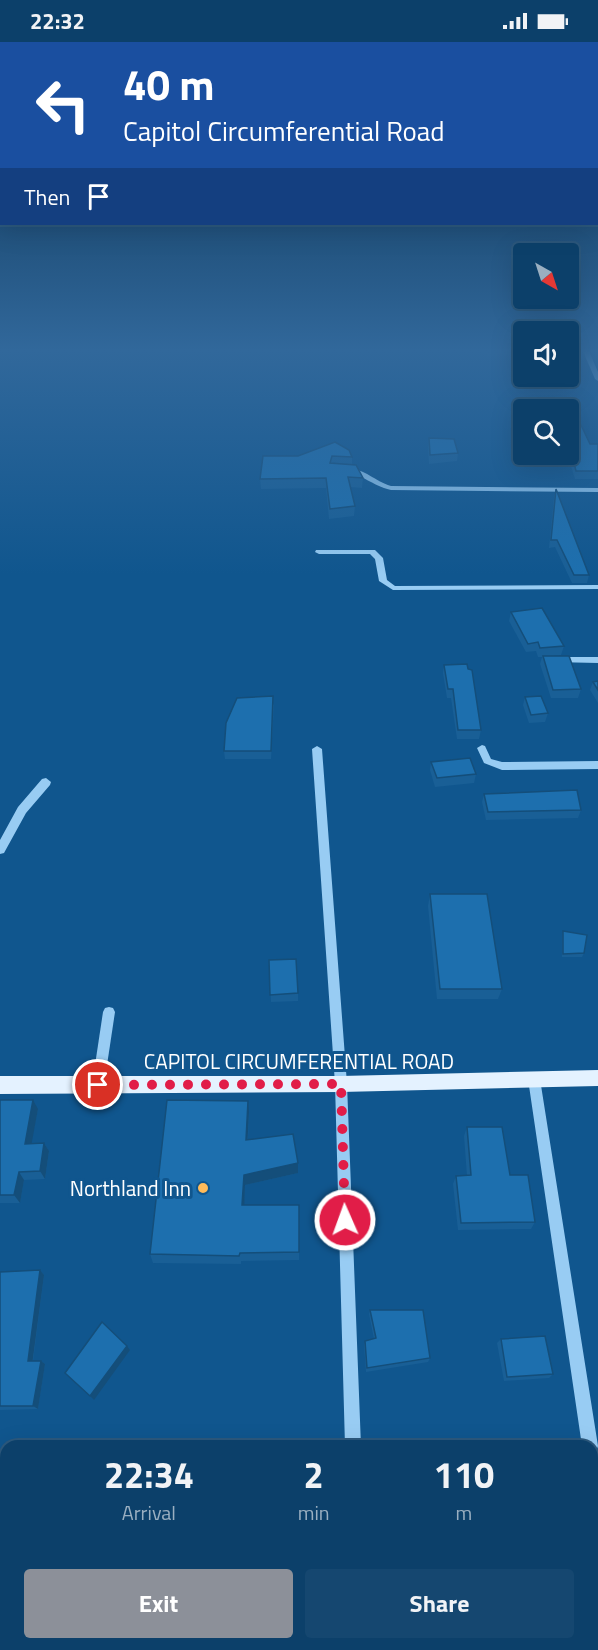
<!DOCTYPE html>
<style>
body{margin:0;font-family:"Titillium Web",sans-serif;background:#154770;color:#f1f3f6;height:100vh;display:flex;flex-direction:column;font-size:22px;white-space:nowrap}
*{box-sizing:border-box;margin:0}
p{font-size:20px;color:#9aafc1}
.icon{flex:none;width:33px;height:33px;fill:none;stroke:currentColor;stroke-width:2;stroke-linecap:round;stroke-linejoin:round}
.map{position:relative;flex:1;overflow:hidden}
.drawer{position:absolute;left:0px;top:1398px;width:598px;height:210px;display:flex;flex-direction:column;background:#0c406a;border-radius:18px 18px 0 0;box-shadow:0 6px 24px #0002,0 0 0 2px #2c597e}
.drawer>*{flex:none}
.hud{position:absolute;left:0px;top:0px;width:598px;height:183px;box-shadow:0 6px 24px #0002,0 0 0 2px #2c597e;background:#1a4fa0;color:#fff;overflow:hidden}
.needle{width:39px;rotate:141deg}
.tools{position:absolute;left:513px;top:201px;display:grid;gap:12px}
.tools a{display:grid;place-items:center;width:66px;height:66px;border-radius:6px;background:#0c406a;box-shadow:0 6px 24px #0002,0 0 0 2px #2c597e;font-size:30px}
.pin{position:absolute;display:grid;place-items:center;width:51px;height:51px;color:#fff;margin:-26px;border:3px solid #fff;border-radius:50%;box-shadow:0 2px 6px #0007}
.me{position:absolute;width:66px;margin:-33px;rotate:358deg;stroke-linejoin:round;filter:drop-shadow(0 0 4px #0008)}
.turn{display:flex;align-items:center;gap:21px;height:126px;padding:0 24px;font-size:27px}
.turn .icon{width:78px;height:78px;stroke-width:2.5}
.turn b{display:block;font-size:42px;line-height:51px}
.then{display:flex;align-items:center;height:57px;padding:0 24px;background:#0003;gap:12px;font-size:22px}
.eta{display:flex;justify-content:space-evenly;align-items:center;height:102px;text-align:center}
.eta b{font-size:36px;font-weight:700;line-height:42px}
.button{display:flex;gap:12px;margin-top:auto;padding:12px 24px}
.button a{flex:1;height:69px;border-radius:6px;background:#8c9099;color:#fff;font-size:24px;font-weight:700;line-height:69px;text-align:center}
.button a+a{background:#154770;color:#f1f3f6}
.status{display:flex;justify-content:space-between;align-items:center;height:42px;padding:0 30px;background:#0c406a;direction:ltr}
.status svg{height:16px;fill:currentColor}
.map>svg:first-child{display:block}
</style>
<div class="status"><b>22:32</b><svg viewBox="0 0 49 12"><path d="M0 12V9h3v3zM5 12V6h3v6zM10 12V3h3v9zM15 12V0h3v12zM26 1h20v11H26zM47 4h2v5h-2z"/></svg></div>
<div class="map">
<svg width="598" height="1608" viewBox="0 0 598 1608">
<rect width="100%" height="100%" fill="#10568e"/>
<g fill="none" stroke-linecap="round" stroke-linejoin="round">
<!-- minor -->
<g fill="#98ccf3" fill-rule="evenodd">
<path d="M 582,307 L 588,307 L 598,330 L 598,339 L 595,337 Z"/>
<path d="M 346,426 C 366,427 374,439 391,444 L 598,446 L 598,450 L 391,448 C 371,443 364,433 344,429 L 344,427 Z"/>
<path d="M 316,508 L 375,508 L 383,516 L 387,538 L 395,544 L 598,543 L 598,547 L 393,548 L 379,539 L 375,517 L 370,512 L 319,512 L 315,510 Z"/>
<path d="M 556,615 L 598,615 L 598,621 L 553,620 L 553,616 Z"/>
<path d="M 482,703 L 485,704 L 491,717 L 502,720 L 598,719 L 598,727 L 502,728 L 484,721 L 477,706 Z"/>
<path d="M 317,704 L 322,707 L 347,1042 L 361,1404 L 345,1404 L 335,1042 L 312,707 Z"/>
<path d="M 46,736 L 51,740 L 50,743 L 26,771 L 4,811 L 0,812 L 0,798 L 18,765 L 42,737 Z"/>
<path d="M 109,965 L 113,966 L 115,970 L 104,1043 L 102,1047 L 98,1049 L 94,1047 L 92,1043 L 103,970 L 105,966 Z"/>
<path d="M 534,1031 L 538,1033 L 540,1037 L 598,1404 L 596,1410 L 592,1411 L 592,1404 L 582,1404 L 528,1037 L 530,1033 Z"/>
<path d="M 592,1415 L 598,1418 L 598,1467 L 592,1465 Z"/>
<path d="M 350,1602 L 368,1602 L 369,1608 L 351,1608 Z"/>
</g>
<!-- major -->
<path fill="#e4f2ff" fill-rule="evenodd" d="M 598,1028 L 598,1044 L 341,1050 L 0,1052 L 0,1034 L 341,1034 Z"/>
</g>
<!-- wall -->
<g fill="#195f96">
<path d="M 482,307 L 524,307 L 524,313 L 485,314 Z"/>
<path d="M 568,307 L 574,307 L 573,313 L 568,313 Z"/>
<path d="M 572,364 L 590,402 L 598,402 L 598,437 L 575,437 L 570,421 L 542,420 L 538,412 L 568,412 L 568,368 L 524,368 L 524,383 L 519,374 L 520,367 Z"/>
<path d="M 429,396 L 458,411 L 457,419 L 429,422 L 428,405 Z"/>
<path d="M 335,400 L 352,415 L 352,423 L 363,436 L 362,446 L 350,445 L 355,464 L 354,474 L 329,477 L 326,446 L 261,447 L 260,437 L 298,414 Z"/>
<path d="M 556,447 L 589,533 L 587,541 L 572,541 L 555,505 L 549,506 L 554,455 Z"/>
<path d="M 511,570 L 564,604 L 561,613 L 551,614 L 581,647 L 578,656 L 551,656 L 540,622 L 542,615 L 538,615 L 536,609 L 526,610 L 509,579 Z"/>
<path d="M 444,623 L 481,688 L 479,697 L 457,697 L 451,656 L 447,656 L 443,631 Z"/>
<path d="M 598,639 L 598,661 L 590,648 L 593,640 Z"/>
<path d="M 525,655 L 548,671 L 545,680 L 529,681 L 523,663 Z"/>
<path d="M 274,662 L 271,717 L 225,717 L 224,709 Z"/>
<path d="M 431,720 L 476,732 L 474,741 L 435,745 L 430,728 Z"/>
<path d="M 484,752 L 581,768 L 578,776 L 486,778 L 482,760 Z"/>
<path d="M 430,852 L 502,947 L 498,957 L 437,957 L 428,864 Z"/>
<path d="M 563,889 L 584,911 L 582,915 L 562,915 L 562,893 Z"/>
<path d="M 269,918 L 298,951 L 298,959 L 271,960 Z"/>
<path d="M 0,1058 L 38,1067 L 31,1101 L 44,1101 L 49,1109 L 45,1137 L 24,1138 L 20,1161 L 0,1161 Z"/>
<path d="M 249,1070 L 248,1097 L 298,1131 L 245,1143 L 244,1163 L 299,1163 L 299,1218 L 241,1219 L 241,1222 L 153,1221 L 150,1212 Z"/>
<path d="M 467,1085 L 510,1133 L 535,1180 L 531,1187 L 458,1188 L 453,1142 L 456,1134 L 467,1134 L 464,1094 Z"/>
<path d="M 40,1228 L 44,1233 L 33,1319 L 41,1319 L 45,1322 L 38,1367 L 0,1368 L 0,1230 Z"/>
<path d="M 370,1268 L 430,1316 L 428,1320 L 366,1330 L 364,1303 L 365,1299 L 374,1297 L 369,1272 Z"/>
<path d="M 501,1297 L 553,1332 L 549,1336 L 504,1339 L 497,1301 Z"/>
</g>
<!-- shaded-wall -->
<g fill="#144e7a">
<path d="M 33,1058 L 38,1067 L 30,1110 L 25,1102 Z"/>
<path d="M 248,1059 L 249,1070 L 247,1108 L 246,1098 Z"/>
<path d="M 44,1101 L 49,1109 L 45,1137 L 40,1129 Z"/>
<path d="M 298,1121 L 298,1131 L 245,1143 L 244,1173 L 242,1163 L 244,1133 Z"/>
<path d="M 19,1130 L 24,1138 L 20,1161 L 14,1153 Z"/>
<path d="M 40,1228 L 44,1233 L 32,1323 L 28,1319 Z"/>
<path d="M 127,1304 L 130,1308 L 94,1358 L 90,1354 Z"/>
<path d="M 41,1319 L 45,1322 L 38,1367 L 33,1364 Z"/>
</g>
<!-- building -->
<g fill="#1d6fae" stroke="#144e7a" stroke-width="1.5">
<path d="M 572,364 L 590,402 L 598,402 L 598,429 L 576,429 L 572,413 L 548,412 L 568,412 L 568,368 L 524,368 L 524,373 L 520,367 Z"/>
<path d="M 429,396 L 454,397 L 458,411 L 430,413 Z"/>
<path d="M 335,400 L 349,408 L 352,415 L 332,414 L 330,421 L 356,423 L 363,436 L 348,435 L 355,464 L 330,467 L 326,436 L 260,437 L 263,414 L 298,414 Z"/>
<path d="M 556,447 L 589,533 L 574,533 L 557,498 L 551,498 Z"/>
<path d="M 542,566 L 564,604 L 540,606 L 538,600 L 528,602 L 511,570 Z"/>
<path d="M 543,614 L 569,614 L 581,647 L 553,648 Z"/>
<path d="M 467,622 L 468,627 L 472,628 L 481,688 L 458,688 L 453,647 L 448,647 L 444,623 Z"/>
<path d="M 598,639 L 598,648 L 593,640 Z"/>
<path d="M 273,654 L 271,709 L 224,709 L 226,681 L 237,656 Z"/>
<path d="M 541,654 L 548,671 L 531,673 L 525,655 Z"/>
<path d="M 470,716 L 476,732 L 437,736 L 431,720 Z"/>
<path d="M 577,748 L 581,768 L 488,770 L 484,752 Z"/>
<path d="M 430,852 L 487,852 L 502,947 L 440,947 Z"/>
<path d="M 563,889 L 587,893 L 584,911 L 563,912 Z"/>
<path d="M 296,917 L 298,951 L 270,953 L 269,918 Z"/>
<path d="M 0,1058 L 33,1058 L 25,1102 L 44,1101 L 40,1129 L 19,1130 L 14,1153 L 0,1153 Z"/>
<path d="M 167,1058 L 248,1059 L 246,1098 L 293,1092 L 298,1121 L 244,1133 L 242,1163 L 299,1163 L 299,1210 L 240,1211 L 239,1214 L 150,1212 Z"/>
<path d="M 467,1085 L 502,1085 L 510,1133 L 528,1133 L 535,1180 L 461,1181 L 456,1134 L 471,1133 Z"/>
<path d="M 40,1228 L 28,1319 L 41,1319 L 33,1364 L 0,1364 L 0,1230 Z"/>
<path d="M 370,1268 L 423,1268 L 430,1316 L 367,1326 L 365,1299 L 376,1296 Z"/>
<path d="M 102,1280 L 127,1304 L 90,1354 L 65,1331 Z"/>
<path d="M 545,1294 L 553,1332 L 507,1335 L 501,1297 Z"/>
<rect x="220" y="1602" width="48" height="6"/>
</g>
<!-- sky -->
<linearGradient id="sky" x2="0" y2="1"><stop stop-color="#092f4e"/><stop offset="0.58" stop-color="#31689b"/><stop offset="1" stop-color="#31689b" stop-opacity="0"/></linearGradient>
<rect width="598" height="532" fill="url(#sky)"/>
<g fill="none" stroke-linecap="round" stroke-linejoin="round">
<!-- route -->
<path stroke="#e11d48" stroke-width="10" stroke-dasharray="0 18" d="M 98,1043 L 341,1042 L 345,1178"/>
</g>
<!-- markers -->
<circle fill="#ffbb5a" stroke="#10568e" stroke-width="2" cx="203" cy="1146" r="6"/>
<g text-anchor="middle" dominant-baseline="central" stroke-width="6" stroke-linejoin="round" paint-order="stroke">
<!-- near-street labels -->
<g font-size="21" fill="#fff" stroke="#10568e">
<text x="299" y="1019">CAPITOL CIRCUMFERENTIAL ROAD</text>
</g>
<!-- near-poi labels -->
<g font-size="21" fill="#fff" stroke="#10568e" text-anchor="end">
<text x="191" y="1146">Northland Inn</text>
</g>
</g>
</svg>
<div class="tools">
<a><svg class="needle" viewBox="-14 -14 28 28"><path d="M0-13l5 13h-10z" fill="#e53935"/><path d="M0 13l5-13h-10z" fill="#9aafc1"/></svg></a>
<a><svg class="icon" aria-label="sound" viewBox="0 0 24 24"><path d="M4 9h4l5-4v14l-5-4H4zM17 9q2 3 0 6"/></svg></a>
<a><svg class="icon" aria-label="search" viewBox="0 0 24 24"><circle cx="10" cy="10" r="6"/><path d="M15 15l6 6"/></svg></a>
</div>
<div class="pin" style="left:98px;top:1043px;background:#d93025"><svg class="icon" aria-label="arrive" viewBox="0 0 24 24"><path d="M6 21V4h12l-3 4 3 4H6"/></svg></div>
<svg class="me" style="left:345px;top:1178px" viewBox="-20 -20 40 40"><circle r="17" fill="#e11d48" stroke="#fff" stroke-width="3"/><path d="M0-11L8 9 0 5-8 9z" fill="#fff"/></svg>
<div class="hud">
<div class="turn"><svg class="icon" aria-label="left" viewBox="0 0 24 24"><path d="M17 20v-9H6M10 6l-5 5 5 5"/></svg><div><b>40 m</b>Capitol Circumferential Road</div></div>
<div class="then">Then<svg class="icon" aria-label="arrive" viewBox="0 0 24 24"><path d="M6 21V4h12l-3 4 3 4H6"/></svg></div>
</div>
<section class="drawer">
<div class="eta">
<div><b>22:34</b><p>Arrival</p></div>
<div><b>2</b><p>min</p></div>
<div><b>110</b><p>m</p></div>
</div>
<div class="button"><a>Exit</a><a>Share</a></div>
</section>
</div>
